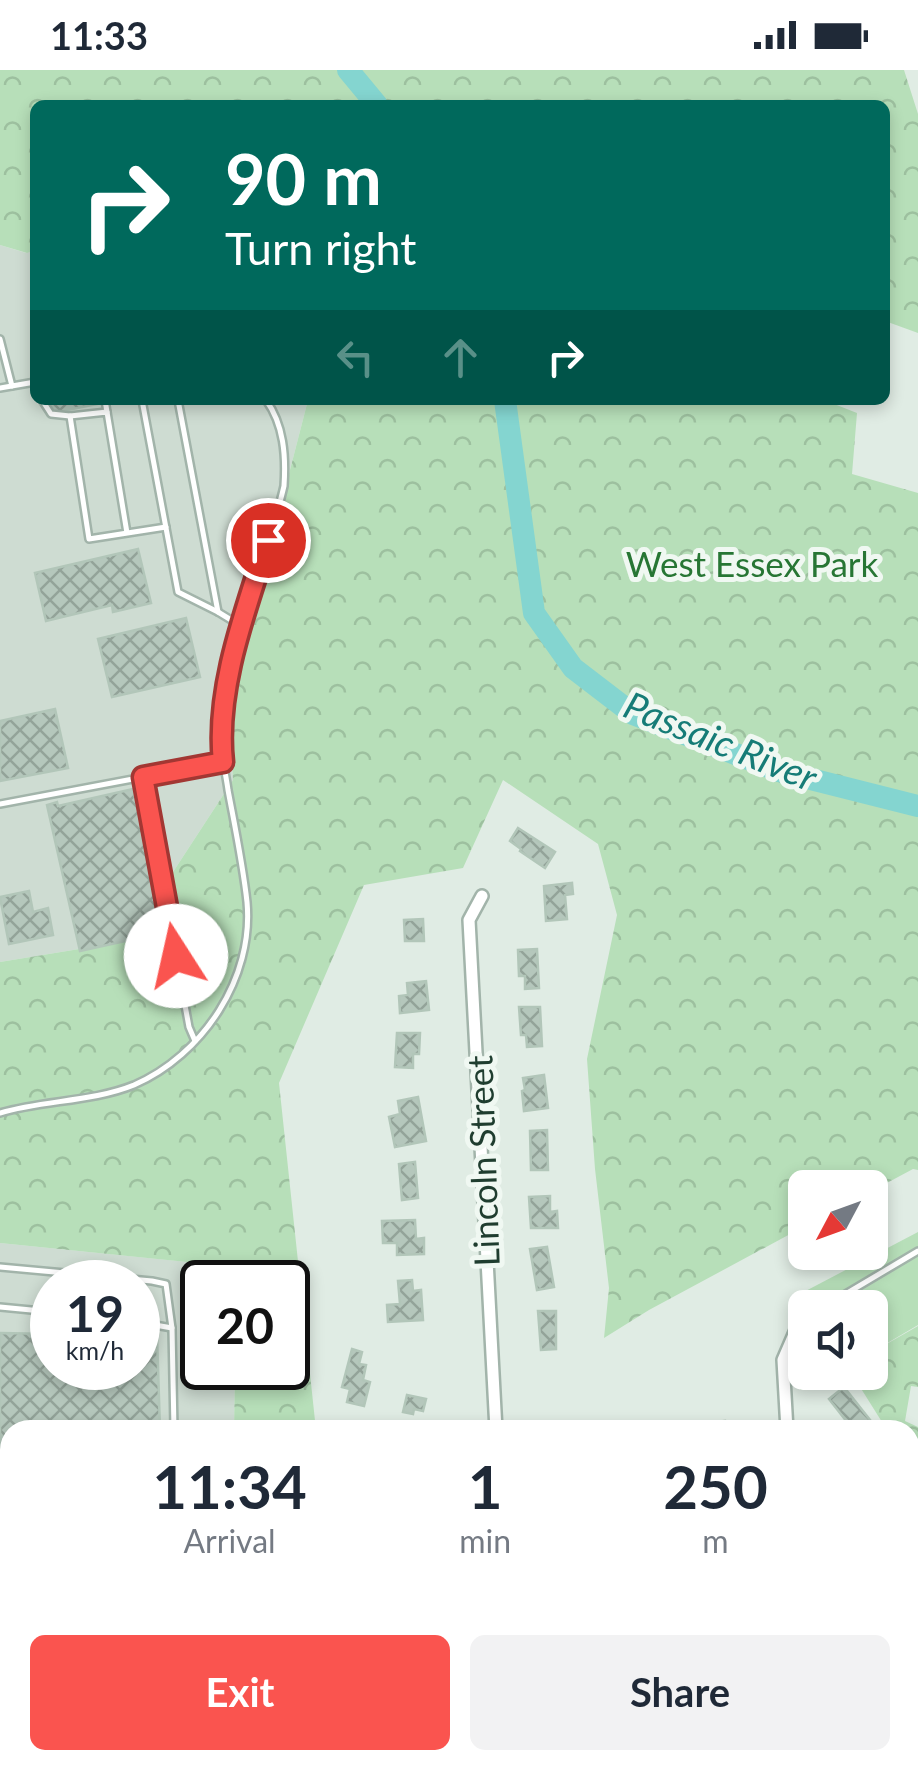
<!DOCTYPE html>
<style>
body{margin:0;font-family:Lato,sans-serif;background:#f2f2f3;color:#1f2937;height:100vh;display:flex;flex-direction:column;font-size:38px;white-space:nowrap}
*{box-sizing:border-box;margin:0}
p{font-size:32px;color:#747a83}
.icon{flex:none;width:55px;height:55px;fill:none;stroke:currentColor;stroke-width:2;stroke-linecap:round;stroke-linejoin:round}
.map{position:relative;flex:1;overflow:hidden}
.panel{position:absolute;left:0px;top:1350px;width:920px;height:350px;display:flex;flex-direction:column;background:#fff;border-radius:30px 30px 0 0;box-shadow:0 5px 15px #0003}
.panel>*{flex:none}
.top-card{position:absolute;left:30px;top:30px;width:860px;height:305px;border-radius:15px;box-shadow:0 5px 15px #0003;background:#00695c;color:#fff;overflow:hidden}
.needle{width:65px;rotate:229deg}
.fabs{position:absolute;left:788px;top:1100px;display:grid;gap:20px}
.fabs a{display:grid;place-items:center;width:100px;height:100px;border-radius:15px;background:#fff;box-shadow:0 5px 15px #0003;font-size:50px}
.speed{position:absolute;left:30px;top:1190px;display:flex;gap:20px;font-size:50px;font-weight:700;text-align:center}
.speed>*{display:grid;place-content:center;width:130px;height:130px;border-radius:50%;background:#fff;box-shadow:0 5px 15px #0003;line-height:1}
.speed small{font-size:25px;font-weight:400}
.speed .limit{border:5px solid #111;border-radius:15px;background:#fff;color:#111}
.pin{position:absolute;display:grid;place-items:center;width:85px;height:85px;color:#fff;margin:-42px;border:5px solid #fff;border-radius:50%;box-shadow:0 2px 10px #0007}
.me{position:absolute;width:110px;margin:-55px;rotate:350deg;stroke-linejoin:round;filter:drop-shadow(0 0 8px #0008)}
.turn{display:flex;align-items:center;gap:35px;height:210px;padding:0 30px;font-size:45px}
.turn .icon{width:130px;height:130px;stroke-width:2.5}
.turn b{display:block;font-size:70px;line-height:85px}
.lanes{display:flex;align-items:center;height:95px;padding:0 30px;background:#0003;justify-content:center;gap:50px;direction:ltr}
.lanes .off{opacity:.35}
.eta{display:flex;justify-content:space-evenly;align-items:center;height:170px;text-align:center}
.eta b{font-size:60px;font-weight:700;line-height:70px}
.primary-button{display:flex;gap:20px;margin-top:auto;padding:20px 30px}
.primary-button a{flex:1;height:115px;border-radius:15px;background:#fa544f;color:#fff;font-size:40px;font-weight:700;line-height:115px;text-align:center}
.primary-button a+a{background:#f2f2f3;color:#1f2937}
.status{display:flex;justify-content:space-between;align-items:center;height:70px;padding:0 50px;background:#fff;direction:ltr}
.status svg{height:28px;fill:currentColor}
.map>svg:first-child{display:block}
</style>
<div class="status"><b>11:33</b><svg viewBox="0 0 49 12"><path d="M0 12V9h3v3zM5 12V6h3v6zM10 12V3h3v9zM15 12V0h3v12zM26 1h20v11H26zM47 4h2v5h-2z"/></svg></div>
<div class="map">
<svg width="918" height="1700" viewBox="0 0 918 1700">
<defs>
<pattern id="forest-crowns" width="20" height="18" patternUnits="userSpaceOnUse" patternTransform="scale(2.5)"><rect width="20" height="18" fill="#b7dfb9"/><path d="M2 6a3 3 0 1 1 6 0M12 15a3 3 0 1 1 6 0" fill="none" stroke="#9dc09f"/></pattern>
<pattern id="building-cross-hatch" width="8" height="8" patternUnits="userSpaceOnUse" patternTransform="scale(2.5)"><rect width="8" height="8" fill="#b5c7bc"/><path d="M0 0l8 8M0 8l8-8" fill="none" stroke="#93a399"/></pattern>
</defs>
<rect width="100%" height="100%" fill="#e0ece4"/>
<!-- built -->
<g fill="#cedcd2" fill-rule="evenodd">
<path d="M 0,175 L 26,183 L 35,180 L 35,330 L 308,330 L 229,637 L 233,710 L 128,871 L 0,892 Z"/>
<path d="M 0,1173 L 237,1197 L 237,1212 L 202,1212 L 202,1298 L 235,1298 L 234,1360 L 10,1360 L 10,1653 L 0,1639 ZM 52,1212 L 138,1212 L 138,1298 L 52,1298 Z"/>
<path d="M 39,1690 L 254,1690 L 255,1700 L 46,1700 Z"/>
</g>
<!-- green -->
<path fill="#b7dfb9" d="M 918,1162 L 918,1255 L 884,1275 L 870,1274 L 870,1238 L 805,1239 L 798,1225 Z"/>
<!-- forest -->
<g fill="url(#forest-crowns)">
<path d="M 0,0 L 904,0 L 918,44 L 918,263 L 885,251 L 885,35 L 35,35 L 35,180 L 27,183 L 0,175 Z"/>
<path d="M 308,330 L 824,330 L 857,343 L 852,404 L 918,423 L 918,1100 L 913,1099 L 870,1122 L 870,1118 L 805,1118 L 805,1156 L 649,1240 L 604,1268 L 609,1218 L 595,1099 L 587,989 L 617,845 L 598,774 L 503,710 L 463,798 L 364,815 L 279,1013 L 316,1360 L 234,1360 L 235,1298 L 288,1298 L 288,1212 L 237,1212 L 236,1197 L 0,1173 L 0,892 L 128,871 L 233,710 L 229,637 Z"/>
<path d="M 918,1256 L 918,1317 L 911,1316 L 905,1351 L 918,1357 L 918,1395 L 910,1392 L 910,1360 L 887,1360 L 855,1309 L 800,1320 L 799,1297 L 805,1295 L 805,1302 L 870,1302 L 870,1279 L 883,1276 Z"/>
<path d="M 404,1690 L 494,1690 L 495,1700 L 406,1700 Z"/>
</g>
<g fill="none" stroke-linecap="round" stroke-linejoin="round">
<!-- river -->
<g stroke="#84d5d0" stroke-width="22">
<path d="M 348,0 L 377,35"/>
<path d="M 505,330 L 534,543 L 573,598 L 633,644 L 779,701 L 918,736"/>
</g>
</g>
<!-- building -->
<g fill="url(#building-cross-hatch)" stroke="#b2c6b9" stroke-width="2.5">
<path d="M 50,330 L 97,330 L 97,334 L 53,343 Z"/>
<path d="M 138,479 L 151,533 L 113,542 L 112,535 L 46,551 L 35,503 Z"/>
<path d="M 186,548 L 200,607 L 112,627 L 98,569 Z"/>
<path d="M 55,639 L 68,698 L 0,711 L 0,651 Z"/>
<path d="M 133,719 L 166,862 L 80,881 L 47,735 L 57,732 L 58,736 Z"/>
<path d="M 518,758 L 555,782 L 545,798 L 520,781 L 521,779 L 510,771 Z"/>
<path d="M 572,813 L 573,824 L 565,825 L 567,849 L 546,851 L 544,816 Z"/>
<path d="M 29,821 L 33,842 L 48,838 L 53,865 L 9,874 L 0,827 Z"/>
<path d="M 423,849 L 424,871 L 405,871 L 404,850 Z"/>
<path d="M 537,879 L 539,918 L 525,919 L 525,906 L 519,906 L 518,880 Z"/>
<path d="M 426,911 L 429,940 L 400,943 L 399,926 L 408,925 L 407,913 Z"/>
<path d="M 519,937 L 540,937 L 542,976 L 527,977 L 526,965 L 521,965 Z"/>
<path d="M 397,963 L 420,963 L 419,984 L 413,984 L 413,998 L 395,997 Z"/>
<path d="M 544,1005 L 548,1038 L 524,1041 L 522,1021 L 525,1020 L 523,1008 Z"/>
<path d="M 418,1027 L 426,1071 L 395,1077 L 389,1047 L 400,1044 L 398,1031 Z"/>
<path d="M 547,1060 L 548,1100 L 531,1100 L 530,1061 Z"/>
<path d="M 415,1092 L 418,1128 L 402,1130 L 399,1094 Z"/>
<path d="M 550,1126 L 550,1142 L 557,1141 L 558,1158 L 531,1158 L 529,1127 Z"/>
<path d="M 415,1150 L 416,1169 L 424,1168 L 424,1184 L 397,1185 L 397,1173 L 383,1173 L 382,1151 Z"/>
<path d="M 547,1177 L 554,1217 L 537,1220 L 530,1179 Z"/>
<path d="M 412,1210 L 413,1221 L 421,1220 L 423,1250 L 388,1252 L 387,1235 L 400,1234 L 398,1211 Z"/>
<path d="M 538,1241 L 556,1241 L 556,1279 L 541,1280 Z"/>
<path d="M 0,1263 L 52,1264 L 52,1298 L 138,1298 L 138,1265 L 157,1265 L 160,1360 L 10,1360 L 10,1440 L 0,1440 Z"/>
<path d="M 352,1279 L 362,1282 L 359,1294 L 366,1295 L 363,1310 L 370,1312 L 364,1336 L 347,1332 L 350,1319 L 342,1317 Z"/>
<path d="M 844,1317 L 874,1355 L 867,1360 L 842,1360 L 840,1357 L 847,1352 L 829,1329 Z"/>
<path d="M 407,1325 L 426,1329 L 423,1341 L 414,1339 L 413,1344 L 403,1342 Z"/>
<path d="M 725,1351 L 726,1359 L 740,1358 L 740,1360 L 709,1360 L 708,1353 Z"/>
<path d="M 10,1509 L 10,1556 L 0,1560 L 0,1510 Z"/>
<path d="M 141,1690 L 203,1690 L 204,1700 L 142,1700 Z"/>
<path d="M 314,1690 L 345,1690 L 345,1700 L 322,1700 L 322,1692 Z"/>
</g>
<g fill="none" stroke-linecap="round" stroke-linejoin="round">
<defs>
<g id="service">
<path d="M 0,269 L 12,316"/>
<path d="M 0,318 L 35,312"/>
<path d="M 42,330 L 51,344 L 70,346"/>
<path d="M 105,330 L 107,342"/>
<path d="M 142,330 L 178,522 L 218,542 L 241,556"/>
<path d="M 178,330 L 218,542"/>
<path d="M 127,463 L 107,342 L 70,346 L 89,469 L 166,457"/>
<path d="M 143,707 L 189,957 L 195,971"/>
<path d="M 0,734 L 223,692"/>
<path d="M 0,1043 C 43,1030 92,1032 134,1015 C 203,985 254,908 247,832 C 243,795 235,757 228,720 C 226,705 222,690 222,674 C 221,584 264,502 284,416 C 286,386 284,355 266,330"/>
<path d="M 0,1197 L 152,1211 L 166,1214 L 172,1258 L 174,1360"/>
<path d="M 0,1237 L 52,1242"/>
<path d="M 822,1238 L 918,1181"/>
<path d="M 138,1252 L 172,1258"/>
<path d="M 0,1467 L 10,1467"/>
<path d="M 0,1587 L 10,1583"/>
<path d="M 0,1632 L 10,1650"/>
<path d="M 47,1690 L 57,1700"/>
<path d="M 228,1690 L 230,1700"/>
</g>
<g id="minor">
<path d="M 482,826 L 469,850 L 496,1360"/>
<path d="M 787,1360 L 783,1290 L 796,1260"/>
<path d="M 910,1404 L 918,1404"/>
<path d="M 910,1688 L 918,1688"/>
<path d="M 805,1690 L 806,1700"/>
<path d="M 449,1700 L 513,1695"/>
</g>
</defs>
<!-- service casing -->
<use href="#service" stroke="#a2b4aa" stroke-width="10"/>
<!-- minor casing -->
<use href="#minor" stroke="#a2b4aa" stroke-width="16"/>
<!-- service -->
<use href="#service" stroke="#fff" stroke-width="5"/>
<!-- minor -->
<use href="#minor" stroke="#fff" stroke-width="11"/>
</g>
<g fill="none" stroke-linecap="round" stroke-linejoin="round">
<defs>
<path id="route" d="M 176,886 L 143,707 L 223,692 C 215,619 246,539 268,470"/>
</defs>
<!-- route casing -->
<use href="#route" stroke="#a23733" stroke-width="25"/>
<!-- route -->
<use href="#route" stroke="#fa544f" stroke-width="18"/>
</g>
<g text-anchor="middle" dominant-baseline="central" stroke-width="10" stroke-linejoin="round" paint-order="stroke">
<!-- park labels -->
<g font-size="35" fill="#277634" stroke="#f0f8f2">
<text x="752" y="493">West Essex Park</text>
</g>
<!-- street labels -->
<g font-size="35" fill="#1f3d2f" stroke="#f0f8f2">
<text transform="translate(482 1091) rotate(-92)">Lincoln Street</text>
</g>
<!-- water labels -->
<g font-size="38" font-style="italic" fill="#167c77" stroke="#f0f8f2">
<text transform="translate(721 670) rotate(22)">Passaic River</text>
</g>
</g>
</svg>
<div class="fabs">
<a><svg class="needle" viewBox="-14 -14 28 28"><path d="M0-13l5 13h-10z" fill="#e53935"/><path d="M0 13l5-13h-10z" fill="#747a83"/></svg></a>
<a><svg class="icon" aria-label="sound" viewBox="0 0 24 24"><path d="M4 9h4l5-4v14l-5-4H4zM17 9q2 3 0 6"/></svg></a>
</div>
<div class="speed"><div>19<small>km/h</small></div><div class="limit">20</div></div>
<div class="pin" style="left:268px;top:470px;background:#d93025"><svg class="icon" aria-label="arrive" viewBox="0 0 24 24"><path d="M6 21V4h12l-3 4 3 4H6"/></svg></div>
<svg class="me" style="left:176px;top:886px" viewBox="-20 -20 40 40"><circle r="19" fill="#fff"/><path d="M0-13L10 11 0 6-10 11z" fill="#fa544f"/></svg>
<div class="top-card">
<div class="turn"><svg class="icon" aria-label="right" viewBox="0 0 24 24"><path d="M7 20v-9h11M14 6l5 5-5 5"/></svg><div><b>90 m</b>Turn right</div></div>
<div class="lanes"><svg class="icon off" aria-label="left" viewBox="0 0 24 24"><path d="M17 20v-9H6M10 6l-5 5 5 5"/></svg><svg class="icon off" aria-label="ahead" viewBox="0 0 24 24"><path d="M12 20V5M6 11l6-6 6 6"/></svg><svg class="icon" aria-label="right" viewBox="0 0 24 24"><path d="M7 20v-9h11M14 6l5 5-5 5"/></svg></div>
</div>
<section class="panel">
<div class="eta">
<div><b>11:34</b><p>Arrival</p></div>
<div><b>1</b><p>min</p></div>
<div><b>250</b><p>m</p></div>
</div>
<div class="primary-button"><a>Exit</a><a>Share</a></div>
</section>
</div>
